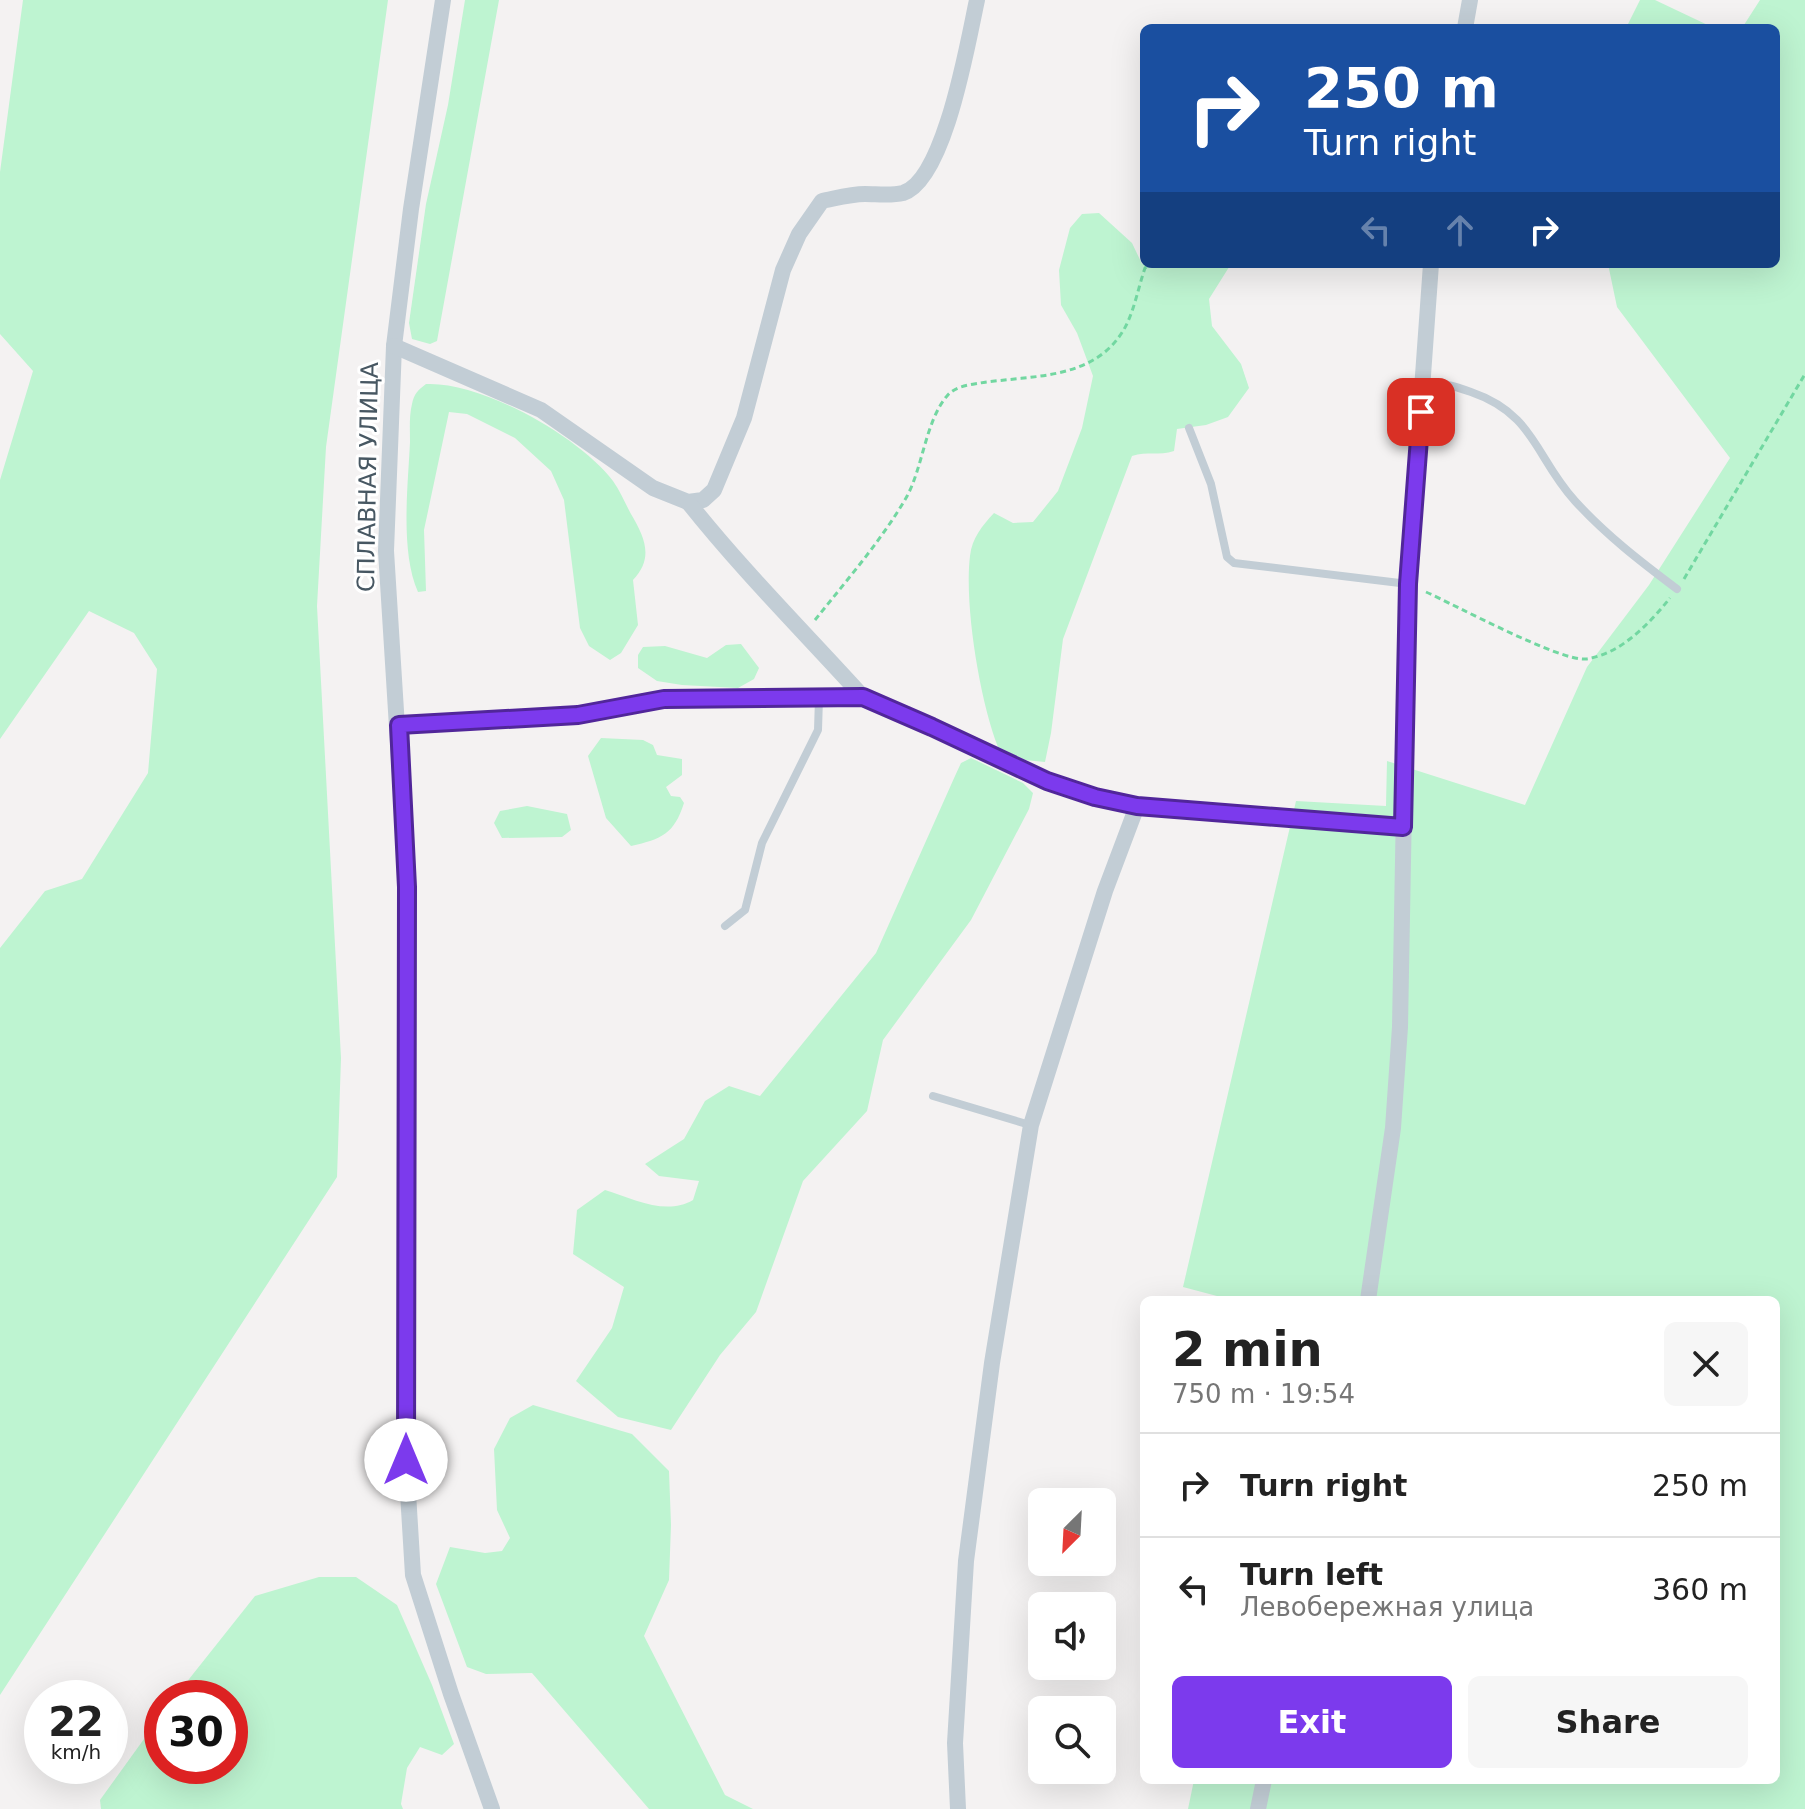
<!DOCTYPE html>
<meta charset="utf-8">
<style>
body{margin:0;font-family:"DejaVu Sans",sans-serif;background:#f6f6f6;color:#222;height:100vh;display:flex;flex-direction:column;font-size:30px;white-space:nowrap}
*{box-sizing:border-box;margin:0}
p{font-size:26px;color:#767676}
.icon{flex:none;width:44px;height:44px;fill:none;stroke:currentColor;stroke-width:2;stroke-linecap:round;stroke-linejoin:round}
.map{position:relative;flex:1;overflow:hidden}
.details{position:absolute;left:1140px;top:1296px;width:640px;height:488px;display:flex;flex-direction:column;background:#fff;border-radius:12px;box-shadow:0 8px 32px #0002}
.details>*{flex:none}
.guide{position:absolute;left:1140px;top:24px;width:640px;height:244px;border-radius:12px;box-shadow:0 8px 32px #0002;background:#1a4fa0;color:#fff;overflow:hidden}
.needle{width:52px;rotate:204deg}
.fabs{position:absolute;left:1028px;top:1488px;display:grid;gap:16px}
.fabs a{display:grid;place-items:center;width:88px;height:88px;border-radius:12px;background:#fff;box-shadow:0 8px 32px #0002;font-size:40px}
.speed{position:absolute;left:24px;top:1680px;display:flex;gap:16px;font-size:40px;font-weight:700;text-align:center}
.speed>*{display:grid;place-content:center;width:104px;height:104px;border-radius:50%;background:#fff;box-shadow:0 8px 32px #0002;line-height:1}
.speed small{font-size:20px;font-weight:400}
.speed .limit{border:12px solid #d22;background:#fff;color:#111}
.pin{position:absolute;display:grid;place-items:center;width:68px;height:68px;color:#fff;margin:-34px;border-radius:16px;box-shadow:0 4px 12px #0006}
.me{position:absolute;width:88px;margin:-44px;rotate:0deg;stroke-linejoin:round;filter:drop-shadow(0 0 6px #0008)}
.turn{display:flex;align-items:center;gap:28px;height:168px;padding:0 32px;font-size:36px}
.turn .icon{width:104px;height:104px;stroke-width:2.5}
.turn b{display:block;font-size:56px;line-height:68px}
.lanes{display:flex;align-items:center;height:76px;padding:0 32px;background:#0003;justify-content:center;gap:40px;direction:ltr}
.lanes .off{opacity:.35}
.round{display:grid;place-items:center;flex:none;width:84px;height:84px;border-radius:12px;background:#f6f6f6}
.overview{display:flex;align-items:center;justify-content:space-between;height:136px;padding:0 32px}
h1{font-size:48px;font-weight:800;line-height:60px}
.button{display:flex;gap:16px;margin-top:auto;padding:16px 32px}
.button a{flex:1;height:92px;border-radius:12px;background:#7c3aed;color:#fff;font-size:32px;font-weight:800;line-height:92px;text-align:center}
.button a+a{background:#f6f6f6;color:#222}
ul{padding:0;list-style:none}
li{display:flex;align-items:center;gap:24px;height:104px;padding:0 32px;border-top:2px solid #e0e0e0}
li div{flex:1}
li b{display:block;font-size:30px}
li em{font-style:normal}
.map>svg:first-child{display:block}
</style>
<div class="map">
<svg width="1805" height="1809" viewBox="0 0 1805 1809">
<rect width="100%" height="100%" fill="#f4f2f2"/>
<!-- green -->
<g fill="#bef4d1">
<path d="M 23,0 L 388,0 L 326,447 L 317,606 L 341,1058 L 337,1177 L 0,1695 L 0,948 L 45,891 L 82,879 L 148,773 L 157,669 L 134,633 L 89,611 L 0,739 L 0,480 L 33,371 L 0,334 L 0,172 Z"/>
<path d="M 465,0 L 499,0 L 437,341 L 430,344 L 412,339 L 409,323 L 426,204 L 448,105 Z"/>
<path d="M 1640,0 L 1655,0 L 1714,28 L 1626,28 Z"/>
<path d="M 1760,0 L 1805,0 L 1805,1809 L 1188,1809 L 1194,1780 L 1776,1780 L 1776,1300 L 1232,1300 L 1183,1287 L 1296,801 L 1386,806 L 1387,761 L 1525,805 L 1587,667 L 1649,585 L 1730,458 L 1617,307 L 1608,264 L 1776,264 L 1776,28 L 1742,28 Z"/>
<path d="M 1099,213 L 1132,243 L 1142,264 L 1231,264 L 1209,299 L 1212,326 L 1241,364 L 1249,388 L 1228,417 L 1206,425 L 1177,429 L 1174,451 C 1159,456 1147,451 1132,456 L 1063,639 L 1051,733 L 1045,762 L 1025,760 L 998,747 C 980,701 964,605 970,556 C 972,538 982,526 994,513 L 1013,523 L 1033,522 L 1058,491 L 1082,428 L 1093,376 L 1077,333 L 1061,305 L 1059,270 L 1070,228 L 1082,214 Z"/>
<path d="M 426,384 C 481,381 580,437 613,481 C 620,491 625,503 631,514 C 645,538 654,558 633,580 L 638,625 L 621,653 L 610,660 L 589,646 L 580,628 L 564,500 L 551,471 L 515,438 L 467,414 L 449,412 L 424,530 L 426,591 L 418,592 C 400,552 408,486 410,442 C 410,430 409,416 412,404 C 414,394 418,390 426,384 Z"/>
<path d="M 741,644 L 759,668 L 754,679 L 738,688 L 682,685 L 657,681 L 638,668 L 638,655 L 643,647 L 665,646 L 707,658 L 726,645 Z"/>
<path d="M 601,738 L 643,740 L 653,745 L 657,755 L 682,759 L 682,775 L 666,787 L 671,796 L 680,797 L 684,803 C 674,834 662,839 631,846 L 606,818 L 588,756 Z"/>
<path d="M 971,758 L 1023,783 L 1033,793 L 1029,809 L 971,920 L 883,1040 L 867,1111 L 803,1181 L 756,1312 L 720,1355 L 671,1430 L 618,1417 L 576,1381 L 612,1328 L 624,1287 L 573,1254 L 577,1210 L 605,1190 C 634,1199 666,1216 693,1200 L 699,1181 L 659,1176 L 645,1164 L 684,1139 L 705,1101 L 729,1086 L 760,1096 L 876,953 L 955,776 L 961,763 Z"/>
<path d="M 527,806 L 567,814 L 571,830 L 562,837 L 502,838 L 494,823 L 500,811 Z"/>
<path d="M 533,1405 L 632,1434 L 669,1471 L 671,1525 L 669,1580 L 644,1636 L 725,1795 L 753,1809 L 649,1809 L 532,1673 L 486,1674 L 467,1667 L 436,1584 L 450,1547 L 485,1553 L 502,1551 L 510,1538 L 497,1510 L 494,1449 L 510,1418 Z"/>
<path d="M 319,1577 L 356,1577 L 397,1605 L 432,1685 L 454,1744 L 442,1755 L 420,1747 L 407,1768 L 401,1804 L 403,1809 L 101,1809 L 100,1800 L 162,1714 L 162,1766 L 230,1766 L 230,1698 L 174,1698 L 255,1596 Z"/>
</g>
<g fill="none" stroke-linecap="round" stroke-linejoin="round">
<!-- path -->
<g stroke="#72d7a1" stroke-width="3" stroke-dasharray="6 4" stroke-linecap="butt">
<path d="M 1684,579 L 1805,374"/>
<path d="M 1426,592 C 1455,605 1561,662 1586,659 C 1621,654 1649,624 1670,598"/>
<path d="M 815,620 C 846,581 881,541 906,498 C 923,468 925,422 947,396 C 955,386 969,385 980,383 C 1031,375 1092,381 1123,331 C 1134,313 1138,288 1145,268 L 1150,264"/>
</g>
<!-- service -->
<g stroke="#c2cdd5" stroke-width="8">
<path d="M 1424,384 C 1442,382 1454,386 1471,392 C 1535,414 1535,457 1575,501 C 1606,535 1641,562 1677,589"/>
<path d="M 1189,428 L 1211,484 L 1227,557 L 1234,563 L 1408,584"/>
<path d="M 725,926 L 745,910 L 762,843 L 818,730 L 819,698"/>
<path d="M 933,1096 L 1030,1125"/>
</g>
<!-- minor -->
<g stroke="#c2cdd5" stroke-width="16">
<path d="M 443,0 L 411,209 L 394,346 L 386,551 L 407,887 L 406,1460 L 413,1575 L 451,1694 L 492,1809"/>
<path d="M 1465,28 L 1470,0"/>
<path d="M 394,346 L 541,410 L 653,488 L 688,502 L 703,500 L 714,490 L 744,418 L 783,270 L 799,234 L 822,201 C 837,198 851,194 865,194 C 877,194 891,196 903,193 C 945,180 968,41 977,0"/>
<path d="M 688,502 C 742,570 804,632 863,697"/>
<path d="M 399,725 L 578,715 L 664,699 L 863,697 L 914,718 L 1047,781 L 1095,797 L 1137,806 L 1403,827"/>
<path d="M 1368,1300 L 1393,1128 L 1400,1027 L 1408,584 L 1431,264"/>
<path d="M 958,1809 L 955,1743 L 966,1561 L 992,1363 L 1031,1125 L 1105,891 L 1137,806"/>
<path d="M 1258,1809 L 1264,1780"/>
</g>
</g>
<g fill="none" stroke-linecap="round" stroke-linejoin="round">
<defs>
<path id="route" d="M 406,1460 L 407,887 L 399,725 L 578,715 L 664,699 L 863,697 L 932,727 L 1047,781 L 1095,797 L 1137,806 L 1403,827 L 1408,584 L 1421,412"/>
</defs>
<!-- route casing -->
<use href="#route" stroke="#51269a" stroke-width="20"/>
<!-- route -->
<use href="#route" stroke="#7c3aed" stroke-width="14"/>
</g>
<g text-anchor="middle" dominant-baseline="central" stroke-width="6" stroke-linejoin="round" paint-order="stroke">
<!-- street labels -->
<g font-size="24" fill="#475762" stroke="#fff">
<text transform="translate(368 477) rotate(-89)">СПЛАВНАЯ УЛИЦА</text>
</g>
</g>
</svg>
<div class="fabs">
<a><svg class="needle" viewBox="-14 -14 28 28"><path d="M0-13l5 13h-10z" fill="#e53935"/><path d="M0 13l5-13h-10z" fill="#767676"/></svg></a>
<a><svg class="icon" aria-label="sound" viewBox="0 0 24 24"><path d="M4 9h4l5-4v14l-5-4H4zM17 9q2 3 0 6"/></svg></a>
<a><svg class="icon" aria-label="search" viewBox="0 0 24 24"><circle cx="10" cy="10" r="6"/><path d="M15 15l6 6"/></svg></a>
</div>
<div class="speed"><div>22<small>km/h</small></div><div class="limit">30</div></div>
<div class="pin" style="left:1421px;top:412px;background:#d93025"><svg class="icon" aria-label="arrive" viewBox="0 0 24 24"><path d="M6 21V4h12l-3 4 3 4H6"/></svg></div>
<svg class="me" style="left:406px;top:1460px" viewBox="-20 -20 40 40"><circle r="19" fill="#fff"/><path d="M0-13L10 11 0 6-10 11z" fill="#7c3aed"/></svg>
<div class="guide">
<div class="turn"><svg class="icon" aria-label="right" viewBox="0 0 24 24"><path d="M7 20v-9h11M14 6l5 5-5 5"/></svg><div><b>250 m</b>Turn right</div></div>
<div class="lanes"><svg class="icon off" aria-label="left" viewBox="0 0 24 24"><path d="M17 20v-9H6M10 6l-5 5 5 5"/></svg><svg class="icon off" aria-label="ahead" viewBox="0 0 24 24"><path d="M12 20V5M6 11l6-6 6 6"/></svg><svg class="icon" aria-label="right" viewBox="0 0 24 24"><path d="M7 20v-9h11M14 6l5 5-5 5"/></svg></div>
</div>
<section class="details">
<div class="overview"><div><h1>2 min</h1><p>750 m · 19:54</p></div><a class="round"><svg class="icon" aria-label="close" viewBox="0 0 24 24"><path d="M6 6l12 12M18 6L6 18"/></svg></a></div>
<ul>
<li><svg class="icon" aria-label="right" viewBox="0 0 24 24"><path d="M7 20v-9h11M14 6l5 5-5 5"/></svg><div><b>Turn right</b></div><em>250 m</em></li>
<li><svg class="icon" aria-label="left" viewBox="0 0 24 24"><path d="M17 20v-9H6M10 6l-5 5 5 5"/></svg><div><b>Turn left</b><p>Левобережная улица</p></div><em>360 m</em></li>
</ul>
<div class="button"><a>Exit</a><a>Share</a></div>
</section>
</div>
